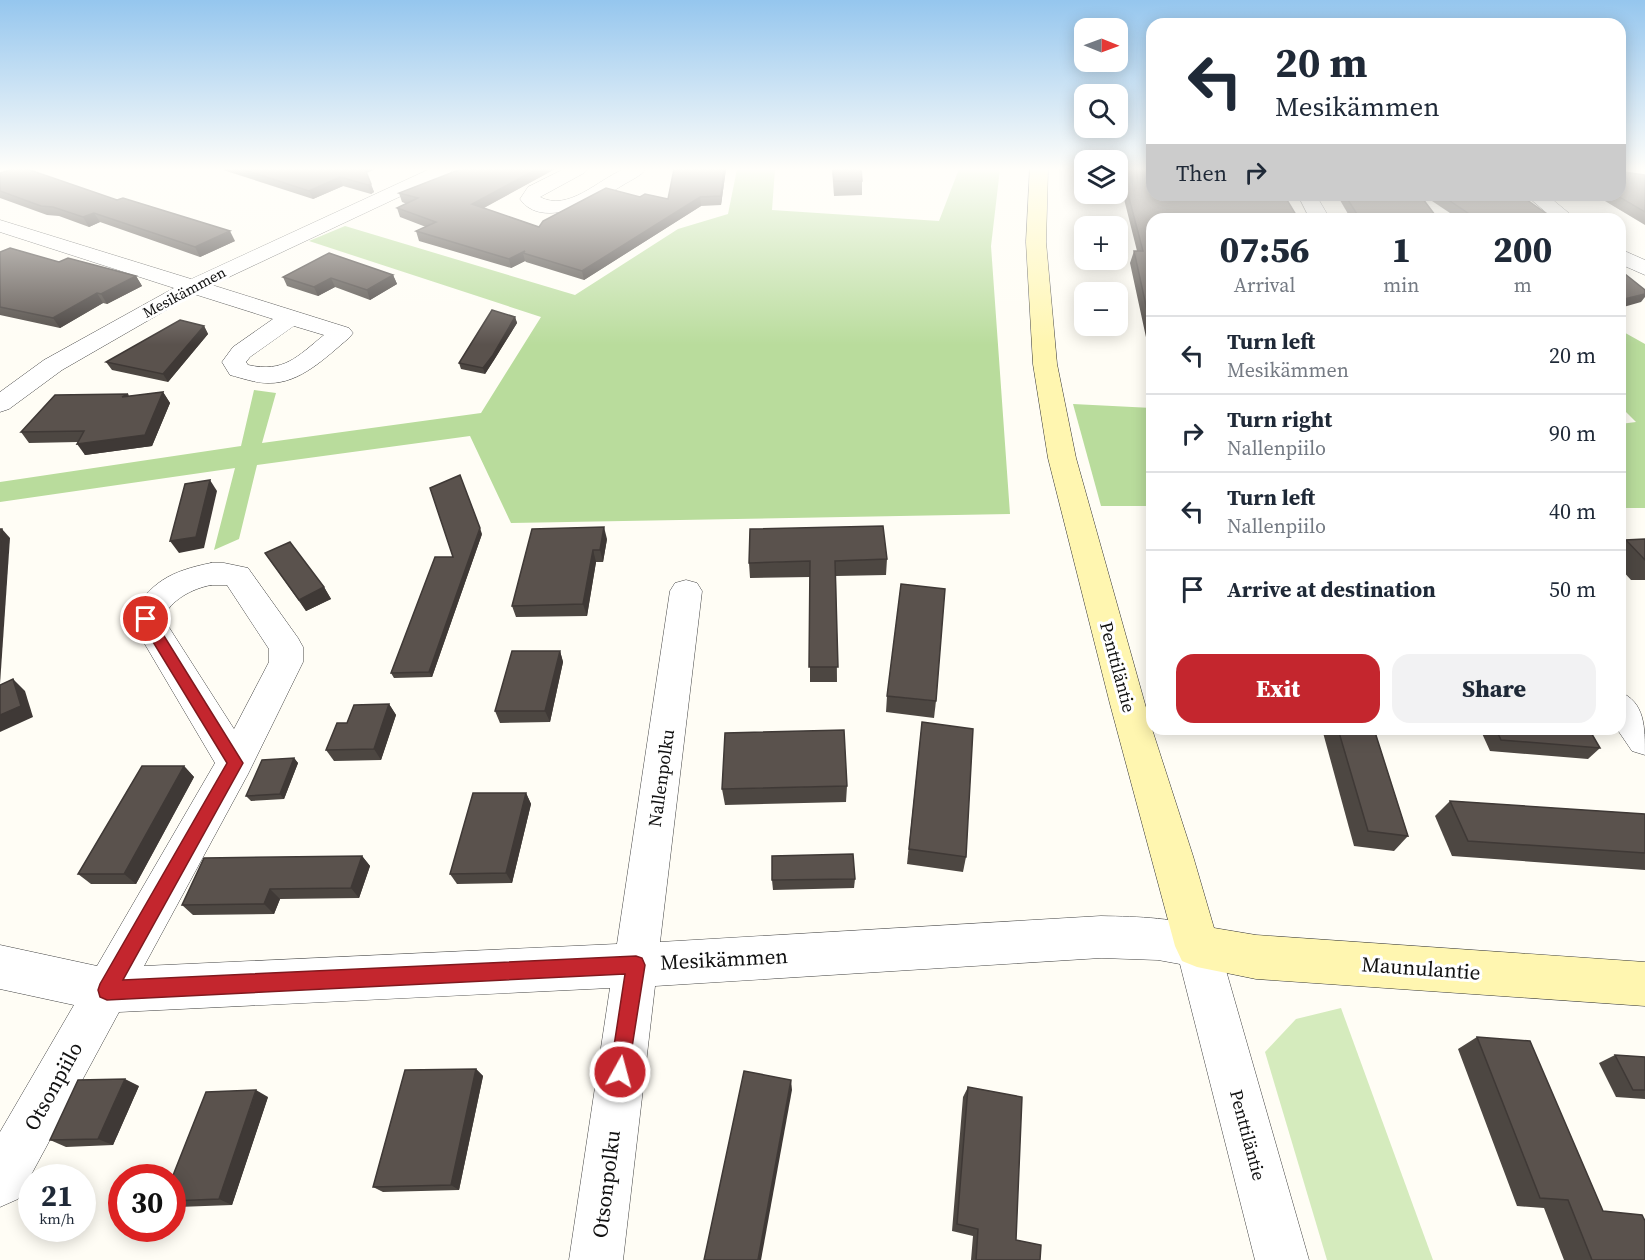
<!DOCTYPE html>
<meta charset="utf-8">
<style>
body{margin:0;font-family:"Source Serif 4",serif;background:#f2f2f3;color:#1f2937;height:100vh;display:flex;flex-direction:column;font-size:22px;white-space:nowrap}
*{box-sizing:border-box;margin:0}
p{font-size:20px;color:#747a83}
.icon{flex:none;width:33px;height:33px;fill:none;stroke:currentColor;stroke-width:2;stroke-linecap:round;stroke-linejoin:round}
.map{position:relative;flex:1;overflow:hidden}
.panel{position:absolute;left:1146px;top:213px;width:480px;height:522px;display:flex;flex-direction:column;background:#fff;border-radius:18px;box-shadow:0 3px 15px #0003}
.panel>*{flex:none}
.hud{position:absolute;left:1146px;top:18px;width:480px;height:183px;border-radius:18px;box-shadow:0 3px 15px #0003;background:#fff;color:#1f2937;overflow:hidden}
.needle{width:39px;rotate:91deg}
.controls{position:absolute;left:1074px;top:18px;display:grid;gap:12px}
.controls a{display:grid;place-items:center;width:54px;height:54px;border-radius:12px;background:#fff;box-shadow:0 3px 15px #0003;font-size:30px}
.speed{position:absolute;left:18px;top:1164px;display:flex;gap:12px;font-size:30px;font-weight:700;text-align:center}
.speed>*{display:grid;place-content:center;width:78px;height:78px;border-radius:50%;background:#fff;box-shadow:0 3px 15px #0003;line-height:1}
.speed small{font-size:15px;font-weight:400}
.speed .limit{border:9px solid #d22;background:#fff;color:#111}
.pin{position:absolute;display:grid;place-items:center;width:51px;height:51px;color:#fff;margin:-26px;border:3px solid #fff;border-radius:50%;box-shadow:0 2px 6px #0007}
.me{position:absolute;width:66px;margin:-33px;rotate:7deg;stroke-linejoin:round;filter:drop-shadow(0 0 4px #0008)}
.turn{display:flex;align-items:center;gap:21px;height:126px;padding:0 30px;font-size:27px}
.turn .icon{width:78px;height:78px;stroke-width:2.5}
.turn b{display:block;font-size:42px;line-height:51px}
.then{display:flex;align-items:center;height:57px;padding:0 30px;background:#0003;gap:12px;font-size:22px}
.eta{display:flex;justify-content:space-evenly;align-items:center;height:102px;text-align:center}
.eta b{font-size:36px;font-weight:800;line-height:42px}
.action{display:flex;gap:12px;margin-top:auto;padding:12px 30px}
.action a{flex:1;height:69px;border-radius:18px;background:#c4262e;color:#fff;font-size:24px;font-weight:800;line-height:69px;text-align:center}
.action a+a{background:#f2f2f3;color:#1f2937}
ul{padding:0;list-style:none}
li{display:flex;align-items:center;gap:18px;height:78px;padding:0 30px;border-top:2px solid #e0e1e3}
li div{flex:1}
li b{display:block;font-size:22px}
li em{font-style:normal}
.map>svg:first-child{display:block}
</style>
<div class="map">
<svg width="1645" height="1260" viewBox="0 0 1645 1260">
<rect width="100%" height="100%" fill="#fffdf5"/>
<!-- green -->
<path fill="#d5ebbd" d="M 1341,1008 L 1433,1260 L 1327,1260 L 1265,1052 L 1296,1019 Z"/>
<!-- forest -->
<g fill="#b9dc9c">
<path d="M 737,169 L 775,169 L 772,210 L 939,221 L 959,169 L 1000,169 L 991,246 L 1010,514 L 511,523 L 470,436 L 257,465 L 239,539 L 214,550 L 235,468 L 0,502 L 0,482 L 241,446 L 254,390 L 276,393 L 262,443 L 481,413 L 541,317 L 309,241 L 345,226 L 575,295 L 678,229 L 728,214 Z"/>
<path d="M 1620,330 L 1645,344 L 1645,508 L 1620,508 L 1620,424 L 1636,422 L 1620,406 Z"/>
<path d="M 1073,404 L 1152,408 L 1152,506 L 1101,506 Z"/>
</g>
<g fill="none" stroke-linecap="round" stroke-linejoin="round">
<defs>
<g id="street">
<path d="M 430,169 L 453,169 L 450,173 L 212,285 L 349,328 L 353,333 L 349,338 C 326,357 300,384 268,383 C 255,383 242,378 230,375 L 222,362 L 233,347 L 273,319 L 194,294 L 62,370 L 9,409 L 0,412 L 0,392 L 44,360 L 174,288 L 0,232 L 0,220 L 191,279 ZM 294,326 L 324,335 C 297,357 284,373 248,365 L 246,362 L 250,357 Z"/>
<path d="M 564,169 L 587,169 L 584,173 L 540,197 C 568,212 598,180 622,170 C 629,167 639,169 646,169 C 641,176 631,180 623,185 C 599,200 542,231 520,199 L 528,187 Z"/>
<path d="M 1298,195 L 1316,195 L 1330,219 L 1310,219 Z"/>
<path d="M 1526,195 L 1547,195 L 1576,219 L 1554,219 Z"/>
<path d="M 1620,249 L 1645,260 L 1645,275 L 1620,264 Z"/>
<path d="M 211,563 L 224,563 L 248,568 L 298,638 L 303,647 L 303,662 L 248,774 L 144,966 L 617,944 L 670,591 L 675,583 L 686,580 L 697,583 L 702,591 L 660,942 L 1101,916 C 1139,917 1177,917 1212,931 L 1219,946 L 1309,1260 L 1255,1260 L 1180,964 L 1158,960 L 1101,958 L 655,986 L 623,1260 L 569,1260 L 610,988 L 119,1012 L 18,1199 L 0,1207 L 0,1132 L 74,1005 L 0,989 L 0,945 L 97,966 L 215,763 L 130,619 C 149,582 171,571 211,563 ZM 211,585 L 227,585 L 269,649 L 269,662 L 234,729 L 163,618 C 171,600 191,589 211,585 Z"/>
<path d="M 1620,692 C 1645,702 1645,727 1645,755 L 1632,751 L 1617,729 L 1620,729 Z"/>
</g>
<path id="secondary" d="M 1030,169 L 1048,169 L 1046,242 L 1057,364 L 1076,458 L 1152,729 L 1193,856 L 1214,928 L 1256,935 L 1645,962 L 1645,1006 L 1256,979 L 1197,967 L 1182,961 L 1175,946 L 1110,704 L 1048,458 L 1033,364 L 1026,242 Z"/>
</defs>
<!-- street casing -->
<use href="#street" stroke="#444" stroke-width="1"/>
<!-- secondary casing -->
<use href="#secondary" stroke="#333" stroke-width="1"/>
<!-- street -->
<use href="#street" fill="#fff" fill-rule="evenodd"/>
<!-- secondary -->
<use href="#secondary" fill="#fff6b0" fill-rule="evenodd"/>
</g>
<!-- wall -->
<g fill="#4d4742">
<path d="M 220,169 L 376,169 L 366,173 L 374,192 L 371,194 L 343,186 L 313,199 Z"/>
<path d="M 461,169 L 555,169 L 484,208 L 539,227 L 640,197 L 668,199 L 674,169 L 726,169 L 721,205 L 701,206 L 584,280 L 526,262 L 525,261 L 511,268 L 419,241 L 416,231 L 426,227 L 400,217 L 397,208 L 407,204 L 402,202 L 399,193 Z"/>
<path d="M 832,169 L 861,169 L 862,181 L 862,195 L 834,196 Z"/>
<path d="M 1119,169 L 1152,169 L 1152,365 L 1130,263 L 1134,251 L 1137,251 L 1122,191 L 1123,186 Z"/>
<path d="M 1624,172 L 1645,175 L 1645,225 L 1595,195 L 1620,195 Z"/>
<path d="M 0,173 L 235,241 L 200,257 L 100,222 L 89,227 L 59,216 L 47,215 L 0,198 Z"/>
<path d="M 1337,195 L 1420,195 L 1438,219 L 1351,219 Z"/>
<path d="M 1423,195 L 1520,195 L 1554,219 L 1459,219 Z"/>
<path d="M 0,252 L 59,262 L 136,276 L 142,286 L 107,304 L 103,303 L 60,328 L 0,315 Z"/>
<path d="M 393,275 L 397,284 L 370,300 L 335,287 L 318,296 L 287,286 L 283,277 Z"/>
<path d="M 515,317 L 517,323 L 494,360 L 485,374 L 461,369 L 459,363 Z"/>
<path d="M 204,326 L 208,334 L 168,382 L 112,370 L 106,362 Z"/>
<path d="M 163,392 L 170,403 L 152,446 L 85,455 L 78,442 L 29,443 L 21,432 L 128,394 L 129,396 Z"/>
<path d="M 482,534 L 432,677 L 394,678 L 391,673 L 453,557 Z"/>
<path d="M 607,539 L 603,562 L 596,562 L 587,616 L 516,617 L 512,606 Z"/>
<path d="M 1645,539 L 1645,580 L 1631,580 L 1620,568 L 1620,546 L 1626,540 Z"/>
<path d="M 265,553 L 324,587 L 331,599 L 306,611 Z"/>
<path d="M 887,559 L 886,575 L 836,576 L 837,682 L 810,682 L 810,577 L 750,578 L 749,563 Z"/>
<path d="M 560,651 L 563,662 L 550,722 L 500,723 L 495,711 Z"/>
<path d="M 887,696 L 936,701 L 934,718 L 886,712 Z"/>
<path d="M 389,704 L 396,715 L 381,760 L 334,761 L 326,750 L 347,723 Z"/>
<path d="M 922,722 L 966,857 L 963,872 L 907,864 Z"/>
<path d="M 1322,729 L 1374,729 L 1408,836 L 1394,851 L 1354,846 Z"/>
<path d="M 1480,729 L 1589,729 L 1600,748 L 1588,759 L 1490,751 Z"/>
<path d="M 294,758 L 298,763 L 284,799 L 251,801 L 246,796 Z"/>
<path d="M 184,766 L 194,777 L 136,884 L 91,884 L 78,874 Z"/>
<path d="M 847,786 L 846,802 L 725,805 L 722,789 Z"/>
<path d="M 526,793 L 531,804 L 512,883 L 457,884 L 450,874 Z"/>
<path d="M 1450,801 L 1645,814 L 1645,870 L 1452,856 L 1435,816 Z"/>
<path d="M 362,856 L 370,866 L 359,898 L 280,899 L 274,914 L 193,915 L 182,905 Z"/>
<path d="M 855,879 L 854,888 L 773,890 L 772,880 Z"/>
<path d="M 1477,1037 L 1603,1211 L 1645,1260 L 1564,1260 L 1544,1208 L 1517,1206 L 1458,1049 Z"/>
<path d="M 1615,1055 L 1645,1057 L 1645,1099 L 1616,1097 L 1599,1063 Z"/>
<path d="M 476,1069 L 483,1076 L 459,1190 L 383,1192 L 373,1187 Z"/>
<path d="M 139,1086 L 113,1145 L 66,1147 L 50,1140 Z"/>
<path d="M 968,1087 L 1016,1240 L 1040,1260 L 971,1260 L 973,1236 L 952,1231 L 963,1097 Z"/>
<path d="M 268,1097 L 232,1205 L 178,1207 L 172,1205 L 172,1178 Z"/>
</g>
<!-- shaded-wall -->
<g fill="#3f3936">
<path d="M 364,169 L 376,169 L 366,173 Z"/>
<path d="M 537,169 L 555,169 L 474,213 L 472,204 Z"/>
<path d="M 724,169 L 726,169 L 721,205 L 721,196 Z"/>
<path d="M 340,177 L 343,186 L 313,199 L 309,191 Z"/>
<path d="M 371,184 L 374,192 L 371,194 L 368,185 Z"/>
<path d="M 700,197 L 701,206 L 584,280 L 582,271 Z"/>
<path d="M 94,213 L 100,222 L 89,227 L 83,217 Z"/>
<path d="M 230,231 L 235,241 L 200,257 L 195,247 Z"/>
<path d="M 525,251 L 523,253 L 525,261 L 511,268 L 509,259 Z"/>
<path d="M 393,275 L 397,284 L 370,300 L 367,290 Z"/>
<path d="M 136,276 L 142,286 L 107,304 L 101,294 Z"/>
<path d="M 331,278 L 335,287 L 318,296 L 314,287 Z"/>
<path d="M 97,293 L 103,303 L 60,328 L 53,318 Z"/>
<path d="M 1645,294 L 1645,297 L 1641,302 L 1620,308 L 1620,300 Z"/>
<path d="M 515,317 L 517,323 L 494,360 L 485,374 L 483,368 Z"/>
<path d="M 204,326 L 208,334 L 168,382 L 163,374 Z"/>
<path d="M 163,392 L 170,403 L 152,446 L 85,455 L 77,444 Z"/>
<path d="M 210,480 L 217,491 L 204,548 L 179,553 L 170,541 Z"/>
<path d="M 604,527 L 607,539 L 603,562 L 600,550 Z"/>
<path d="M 480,528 L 482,534 L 432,677 L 429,672 Z"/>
<path d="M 2,529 L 10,538 L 0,684 L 0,552 Z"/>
<path d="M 593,550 L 596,562 L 587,616 L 583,604 Z"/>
<path d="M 324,587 L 331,599 L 306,611 L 299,600 Z"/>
<path d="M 560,651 L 563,662 L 550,722 L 545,711 Z"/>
<path d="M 13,679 L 25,691 L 33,717 L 0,732 L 0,715 Z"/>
<path d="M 389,704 L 396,715 L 381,760 L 374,749 Z"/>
<path d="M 294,758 L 298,763 L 284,799 L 280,794 Z"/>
<path d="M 184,766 L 194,777 L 136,884 L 124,874 Z"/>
<path d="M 526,793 L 531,804 L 512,883 L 506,873 Z"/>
<path d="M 362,856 L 370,866 L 359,898 L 351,888 Z"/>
<path d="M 270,889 L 280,899 L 274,914 L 264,904 Z"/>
<path d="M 476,1069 L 483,1076 L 459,1190 L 451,1185 Z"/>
<path d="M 125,1079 L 139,1086 L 113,1145 L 98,1139 Z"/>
<path d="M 791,1080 L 792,1090 L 761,1260 L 758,1260 Z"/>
<path d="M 256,1090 L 268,1097 L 232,1205 L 219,1199 Z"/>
</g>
<!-- building -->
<g fill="#5a524d" stroke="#3f3936" stroke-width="1.5">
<path d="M 13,169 L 27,169 L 117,200 L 123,198 L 230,231 L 195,247 L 94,213 L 83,217 L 53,207 L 41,206 L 0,191 L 0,173 Z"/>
<path d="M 242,169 L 365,169 L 371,184 L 368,185 L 340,177 L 309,191 Z"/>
<path d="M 461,169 L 537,169 L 472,204 L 539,227 L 543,221 L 606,188 L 640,197 L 645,194 L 668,199 L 674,169 L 724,169 L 721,196 L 700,197 L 582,271 L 523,253 L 525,251 L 509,259 L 416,231 L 436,222 L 397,208 L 418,198 L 399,193 Z"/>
<path d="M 833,169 L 861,169 L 862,181 L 834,181 Z"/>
<path d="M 1124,169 L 1152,169 L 1152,195 L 1284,195 L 1296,215 L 1299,216 L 1301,219 L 1152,219 L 1152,333 L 1134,251 L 1143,251 L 1124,179 L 1126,179 Z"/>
<path d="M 1620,169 L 1624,169 L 1624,172 L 1645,175 L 1645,212 L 1616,195 L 1620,195 Z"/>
<path d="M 1345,195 L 1420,195 L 1438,219 L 1360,219 Z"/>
<path d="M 1441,195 L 1520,195 L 1554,219 L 1477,219 Z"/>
<path d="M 10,248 L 59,262 L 68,258 L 136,276 L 101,294 L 97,293 L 53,318 L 0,307 L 0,252 Z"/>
<path d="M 329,253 L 393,275 L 367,290 L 331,278 L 314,287 L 283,277 Z"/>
<path d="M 1620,270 L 1645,290 L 1645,294 L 1620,300 Z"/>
<path d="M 492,310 L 515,317 L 493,355 L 483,368 L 459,363 Z"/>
<path d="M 180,320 L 204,326 L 163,374 L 106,362 Z"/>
<path d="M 163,392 L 145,435 L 77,444 L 84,431 L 21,432 L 55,395 L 128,394 L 122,397 Z"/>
<path d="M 460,475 L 480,528 L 429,672 L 391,673 L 435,557 L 453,557 L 430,488 Z"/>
<path d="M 210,480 L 196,537 L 170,541 L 185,484 Z"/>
<path d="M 883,526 L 887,559 L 835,561 L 838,667 L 809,667 L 810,561 L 749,563 L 750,529 Z"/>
<path d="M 604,527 L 600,550 L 593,550 L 583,604 L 512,606 L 532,529 Z"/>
<path d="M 0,529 L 2,529 L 0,552 Z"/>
<path d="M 1645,539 L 1645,560 L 1626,540 Z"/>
<path d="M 290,542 L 324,587 L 299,600 L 265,553 Z"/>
<path d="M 901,584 L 945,589 L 936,701 L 887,696 Z"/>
<path d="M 512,651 L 560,651 L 545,711 L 495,711 Z"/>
<path d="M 13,679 L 21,706 L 0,715 L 0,685 Z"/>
<path d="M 389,704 L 374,749 L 326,750 L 337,723 L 347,723 L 354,705 Z"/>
<path d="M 922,722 L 973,729 L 966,857 L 909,849 Z"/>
<path d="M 1338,729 L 1374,729 L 1408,836 L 1368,831 Z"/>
<path d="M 1496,729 L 1589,729 L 1600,748 L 1501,740 Z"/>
<path d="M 844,730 L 847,786 L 722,789 L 725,733 Z"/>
<path d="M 294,758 L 280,794 L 246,796 L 262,760 Z"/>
<path d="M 142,766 L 184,766 L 124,874 L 78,874 Z"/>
<path d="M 473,793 L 526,793 L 506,873 L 450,874 Z"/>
<path d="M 1450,801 L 1645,814 L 1645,853 L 1468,841 Z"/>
<path d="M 853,854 L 855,879 L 772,880 L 772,856 Z"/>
<path d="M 362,856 L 351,888 L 270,889 L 264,904 L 182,905 L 204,858 Z"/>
<path d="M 1477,1037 L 1530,1041 L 1603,1211 L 1642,1215 L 1645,1221 L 1645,1260 L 1592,1260 L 1568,1200 L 1540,1198 Z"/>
<path d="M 1615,1055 L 1645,1057 L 1645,1090 L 1633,1090 Z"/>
<path d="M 476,1069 L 451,1185 L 373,1187 L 405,1070 Z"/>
<path d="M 744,1071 L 791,1080 L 758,1260 L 704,1260 Z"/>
<path d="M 125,1079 L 98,1139 L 50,1140 L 78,1080 Z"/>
<path d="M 968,1087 L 1022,1097 L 1016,1240 L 1041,1245 L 1040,1260 L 976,1260 L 978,1229 L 957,1224 Z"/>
<path d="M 256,1090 L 219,1199 L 172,1201 L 172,1178 L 206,1092 Z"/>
</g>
<!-- sky -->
<linearGradient id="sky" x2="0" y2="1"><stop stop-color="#95c6ee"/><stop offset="0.49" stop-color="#fffefa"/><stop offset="1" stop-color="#fffefa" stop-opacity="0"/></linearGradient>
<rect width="1645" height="345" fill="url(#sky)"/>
<!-- route -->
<path fill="#c4262e" stroke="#7f191e" stroke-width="1.5" d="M 146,614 L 151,615 L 243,763 L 123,980 L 636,956 L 642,958 L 645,965 L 627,1079 L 620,1082 L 613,1079 L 610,1072 L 625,974 L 107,1000 L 100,997 L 98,990 L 100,984 L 227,763 L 139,619 Z"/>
<g text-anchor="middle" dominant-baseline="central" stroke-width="6" stroke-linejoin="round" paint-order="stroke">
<!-- far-street labels -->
<g font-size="15" fill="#111" stroke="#fff">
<text transform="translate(184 292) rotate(-28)">Mesikämmen</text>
</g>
<!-- street labels -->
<g font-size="18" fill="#111" stroke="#fff">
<text transform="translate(1118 667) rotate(75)">Penttiläntie</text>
<text transform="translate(661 778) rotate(-82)">Nallenpolku</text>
<text transform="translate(1248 1135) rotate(75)">Penttiläntie</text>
</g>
<!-- near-street labels -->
<g font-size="21" fill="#111" stroke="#fff">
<text transform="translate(724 959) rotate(-3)">Mesikämmen</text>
<text transform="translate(1421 968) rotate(4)">Maunulantie</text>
<text transform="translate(53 1086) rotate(-61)">Otsonpiilo</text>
<text transform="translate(606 1184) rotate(-83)">Otsonpolku</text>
</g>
</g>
</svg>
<div class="controls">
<a><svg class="needle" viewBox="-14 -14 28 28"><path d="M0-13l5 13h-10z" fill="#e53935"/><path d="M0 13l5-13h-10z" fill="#747a83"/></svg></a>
<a><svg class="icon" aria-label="search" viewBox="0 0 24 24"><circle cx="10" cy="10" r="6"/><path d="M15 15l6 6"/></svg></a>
<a><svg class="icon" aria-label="layers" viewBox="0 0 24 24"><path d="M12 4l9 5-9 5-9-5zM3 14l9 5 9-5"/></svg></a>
<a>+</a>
<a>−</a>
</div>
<div class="speed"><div>21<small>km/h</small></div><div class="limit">30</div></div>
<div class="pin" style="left:146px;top:619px;background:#d93025"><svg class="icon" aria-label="arrive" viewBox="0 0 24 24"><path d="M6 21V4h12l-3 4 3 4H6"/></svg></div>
<svg class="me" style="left:620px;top:1072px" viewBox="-20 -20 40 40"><circle r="17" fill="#c4262e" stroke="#fff" stroke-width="3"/><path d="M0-11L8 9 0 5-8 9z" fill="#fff"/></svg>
<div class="hud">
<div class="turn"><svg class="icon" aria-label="left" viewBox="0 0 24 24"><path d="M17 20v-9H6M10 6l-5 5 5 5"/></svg><div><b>20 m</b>Mesikämmen</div></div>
<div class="then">Then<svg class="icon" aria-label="right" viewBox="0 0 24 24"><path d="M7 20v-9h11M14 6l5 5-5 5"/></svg></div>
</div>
<section class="panel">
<div class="eta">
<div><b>07:56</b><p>Arrival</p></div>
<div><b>1</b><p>min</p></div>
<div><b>200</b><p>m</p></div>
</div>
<ul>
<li><svg class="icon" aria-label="left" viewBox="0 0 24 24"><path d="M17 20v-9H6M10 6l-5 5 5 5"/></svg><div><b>Turn left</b><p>Mesikämmen</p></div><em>20 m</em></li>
<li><svg class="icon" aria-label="right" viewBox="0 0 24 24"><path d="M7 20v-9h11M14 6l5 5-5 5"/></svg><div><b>Turn right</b><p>Nallenpiilo</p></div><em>90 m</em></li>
<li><svg class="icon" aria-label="left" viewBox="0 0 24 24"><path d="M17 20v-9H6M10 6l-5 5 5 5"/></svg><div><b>Turn left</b><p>Nallenpiilo</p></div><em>40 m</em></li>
<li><svg class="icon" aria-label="arrive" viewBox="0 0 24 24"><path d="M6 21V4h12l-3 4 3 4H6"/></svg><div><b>Arrive at destination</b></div><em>50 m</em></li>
</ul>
<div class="action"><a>Exit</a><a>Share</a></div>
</section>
</div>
